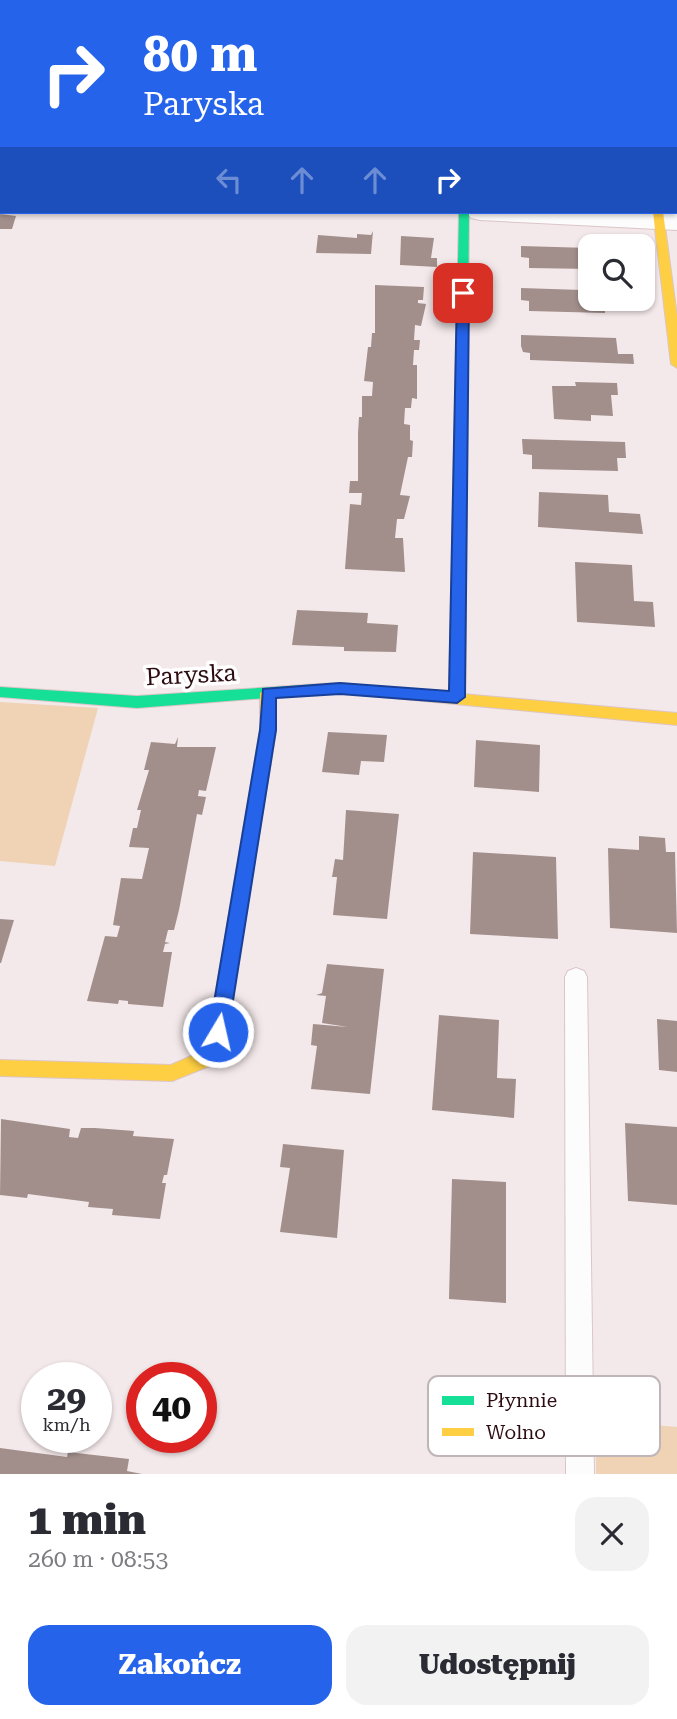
<!DOCTYPE html>
<html lang="pl">
<meta charset="utf-8">
<style>
body{margin:0;font-family:"Roboto Serif",serif;background:#f2f2f3;color:#2b2b33;height:100vh;display:flex;flex-direction:column;font-size:26px;white-space:nowrap}
*{box-sizing:border-box;margin:0}
p{font-size:23px;color:#7c7c81}
.icon{flex:none;width:38px;height:38px;fill:none;stroke:currentColor;stroke-width:2;stroke-linecap:round;stroke-linejoin:round}
.map{position:relative;height:1474px;overflow:hidden}
.drawer{display:flex;flex-direction:column;background:#fff;flex:1}
.drawer>*{flex:none}
.guide{position:absolute;left:0px;top:0px;width:677px;height:214px;box-shadow:0 2px 5px #0004;background:#2563eb;color:#fff;overflow:hidden}
.controls{position:absolute;left:578px;top:234px;display:grid;gap:14px}
.controls a{display:grid;place-items:center;width:77px;height:77px;border-radius:14px;background:#fff;box-shadow:0 2px 5px #0004;font-size:35px}
.speed{position:absolute;left:21px;top:1362px;display:flex;gap:14px;font-size:35px;font-weight:700;text-align:center}
.speed>*{display:grid;place-content:center;width:91px;height:91px;border-radius:50%;background:#fff;box-shadow:0 2px 5px #0004;line-height:1}
.speed small{font-size:18px;font-weight:400}
.speed .limit{border:10px solid #d22;background:#fff;color:#111}
.pin{position:absolute;display:grid;place-items:center;width:60px;height:60px;color:#fff;margin:-30px;border-radius:14px;box-shadow:0 4px 10px #0006}
.me{position:absolute;width:77px;margin:-38px;rotate:9deg;stroke-linejoin:round;filter:drop-shadow(0 0 5px #0008)}
.turn{display:flex;align-items:center;gap:24px;height:147px;padding:0 28px;font-size:32px}
.turn .icon{width:91px;height:91px;stroke-width:2.5}
.turn b{display:block;font-size:49px;line-height:60px}
.lanes{display:flex;align-items:center;height:66px;padding:0 28px;background:#0003;justify-content:center;gap:35px;direction:ltr}
.lanes .off{opacity:.35}
.round{display:grid;place-items:center;flex:none;width:74px;height:74px;border-radius:21px;background:#f2f2f3}
.overview{display:flex;align-items:center;justify-content:space-between;height:119px;padding:0 28px}
h1{font-size:42px;font-weight:800;line-height:52px}
.cta{display:flex;gap:14px;margin-top:auto;padding:14px 28px}
.cta a{flex:1;height:80px;border-radius:21px;background:#2563eb;color:#fff;font-size:28px;font-weight:800;line-height:80px;text-align:center}
.cta a+a{background:#f2f2f3;color:#2b2b33}
.map>svg:first-child{display:block}
</style>
<div class="map">
<svg width="677" height="1474" viewBox="0 0 677 1474">
<rect width="100%" height="100%" fill="#f4e9ea"/>
<!-- green -->
<g fill="#f0d2b4">
<path d="M 0,702 L 98,708 L 55,866 L 0,861 Z"/>
<path d="M 596,1420 L 677,1427 L 677,1474 L 596,1474 Z"/>
</g>
<!-- building -->
<g fill="#a28f8c">
<path d="M 0,214 L 16,216 L 12,229 L 0,229 Z"/>
<path d="M 373,231 L 371,254 L 316,253 L 318,235 L 357,238 L 357,234 L 371,235 Z"/>
<path d="M 401,236 L 434,238 L 431,258 L 437,258 L 437,267 L 400,265 Z"/>
<path d="M 521,246 L 590,248 L 590,269 L 529,268 L 529,258 L 521,257 Z"/>
<path d="M 581,282 L 590,282 L 590,299 L 613,299 L 613,303 L 605,302 L 605,313 L 529,311 L 529,301 L 521,300 L 521,288 L 582,290 Z"/>
<path d="M 375,285 L 424,287 L 423,300 L 418,300 L 418,303 L 426,304 L 421,326 L 415,325 L 414,340 L 420,340 L 419,350 L 414,350 L 413,365 L 417,365 L 417,399 L 412,398 L 411,408 L 405,408 L 404,424 L 410,425 L 410,440 L 413,441 L 412,457 L 408,457 L 400,495 L 410,496 L 404,519 L 397,519 L 395,538 L 403,538 L 405,572 L 345,569 L 350,504 L 361,505 L 362,493 L 349,493 L 350,481 L 358,481 L 358,433 L 359,417 L 362,417 L 362,396 L 372,396 L 373,382 L 364,381 L 368,347 L 371,347 L 372,333 L 375,333 Z"/>
<path d="M 521,335 L 616,338 L 618,354 L 633,354 L 634,364 L 530,360 L 530,353 L 523,352 L 521,346 Z"/>
<path d="M 575,382 L 617,383 L 618,395 L 611,395 L 613,416 L 591,415 L 591,421 L 554,419 L 552,386 L 576,386 Z"/>
<path d="M 522,439 L 625,442 L 626,458 L 617,458 L 618,471 L 532,469 L 532,455 L 523,454 Z"/>
<path d="M 539,492 L 608,495 L 609,512 L 640,514 L 643,534 L 538,527 Z"/>
<path d="M 575,562 L 632,565 L 634,601 L 653,602 L 655,627 L 577,622 Z"/>
<path d="M 297,610 L 368,613 L 367,623 L 398,625 L 396,652 L 344,651 L 344,647 L 292,645 Z"/>
<path d="M 328,732 L 387,735 L 384,762 L 361,761 L 359,775 L 322,772 Z"/>
<path d="M 178,737 L 177,747 L 216,747 L 206,791 L 199,790 L 198,796 L 206,797 L 202,815 L 197,814 L 179,910 L 174,930 L 168,930 L 165,942 L 170,943 L 165,944 L 163,952 L 172,952 L 163,1007 L 128,1004 L 128,1001 L 119,1000 L 118,1004 L 87,1001 L 105,936 L 117,937 L 120,926 L 113,925 L 121,878 L 142,879 L 149,848 L 129,847 L 133,828 L 137,828 L 141,810 L 137,810 L 149,770 L 144,770 L 151,742 L 175,744 Z"/>
<path d="M 476,740 L 540,745 L 539,792 L 474,787 Z"/>
<path d="M 346,810 L 399,814 L 387,919 L 333,915 L 337,877 L 332,877 L 335,859 L 343,860 Z"/>
<path d="M 639,836 L 665,838 L 666,852 L 675,852 L 677,933 L 610,928 L 608,848 L 639,850 Z"/>
<path d="M 473,852 L 556,857 L 558,939 L 470,934 Z"/>
<path d="M 0,919 L 14,920 L 1,963 L 0,963 Z"/>
<path d="M 327,964 L 384,969 L 370,1094 L 311,1089 L 317,1046 L 311,1045 L 313,1024 L 348,1027 L 322,1023 L 326,996 L 316,995 L 322,993 Z"/>
<path d="M 439,1015 L 499,1020 L 497,1078 L 516,1079 L 514,1118 L 432,1110 Z"/>
<path d="M 657,1019 L 677,1021 L 677,1072 L 659,1070 Z"/>
<path d="M 1,1119 L 70,1129 L 69,1137 L 78,1138 L 81,1128 L 95,1128 L 134,1131 L 133,1136 L 174,1139 L 167,1175 L 164,1175 L 162,1183 L 166,1183 L 160,1219 L 112,1215 L 113,1209 L 88,1207 L 89,1202 L 28,1194 L 27,1198 L 0,1195 Z"/>
<path d="M 625,1123 L 677,1127 L 677,1205 L 628,1201 Z"/>
<path d="M 283,1144 L 344,1150 L 337,1238 L 280,1232 L 290,1168 L 280,1167 Z"/>
<path d="M 452,1179 L 506,1182 L 506,1303 L 449,1299 Z"/>
<path d="M 0,1448 L 67,1457 L 68,1452 L 129,1459 L 127,1471 L 142,1474 L 0,1474 Z"/>
</g>
<g fill="none" stroke-linecap="round" stroke-linejoin="round">
<defs>
<path id="lane" d="M 576,968 L 584,971 L 587,977 L 594,1474 L 566,1474 L 565,977 L 568,971 Z"/>
<g id="street">
<path d="M 252,0 L 289,0 L 290,2 L 253,2 Z"/>
<rect x="676" y="71" width="1" height="14"/>
<rect x="0" y="179" width="2" height="16"/>
<path d="M 467,212 L 677,214 L 677,230 L 480,220 L 471,218 Z"/>
</g>
<g id="fast">
<path d="M 459,212 L 469,212 L 465,697 L 457,702 L 449,697 Z"/>
<path d="M 319,684 L 327,689 L 319,694 L 137,708 L 0,697 L 0,687 L 137,696 Z"/>
</g>
<g id="slow">
<path d="M 620,0 L 628,0 L 629,2 L 619,2 Z"/>
<path d="M 653,212 L 663,212 L 677,316 L 677,368 L 671,364 Z"/>
<path d="M 340,683 L 677,713 L 677,725 L 340,693 L 319,694 L 311,689 L 319,684 Z"/>
<path d="M 268,688 L 276,693 L 276,730 L 227,1032 L 212,1065 L 172,1081 L 0,1076 L 0,1060 L 171,1065 L 198,1053 L 209,1032 L 260,730 L 260,693 Z"/>
</g>
</defs>
<!-- lane casing -->
<use href="#lane" stroke="#dbc5c7" stroke-width="2"/>
<!-- street casing -->
<use href="#street" stroke="#dbc5c7" stroke-width="2"/>
<!-- fast casing -->
<use href="#fast" stroke="#dbc5c7" stroke-width="2"/>
<!-- slow casing -->
<use href="#slow" stroke="#dbc5c7" stroke-width="2"/>
<!-- lane -->
<use href="#lane" fill="#fdfcfc" fill-rule="evenodd"/>
<!-- street -->
<use href="#street" fill="#fdfcfc" fill-rule="evenodd"/>
<!-- fast -->
<use href="#fast" fill="#16e098" fill-rule="evenodd"/>
<!-- slow -->
<use href="#slow" fill="#ffcf43" fill-rule="evenodd"/>
</g>
<!-- route -->
<path fill="#2563eb" stroke="#184099" stroke-width="2" d="M 463,289 L 469,293 L 465,697 L 457,703 L 340,694 L 276,698 L 276,730 L 228,1032 L 225,1037 L 212,1037 L 209,1032 L 260,730 L 263,689 L 340,683 L 449,691 L 457,293 Z"/>
<g text-anchor="middle" dominant-baseline="central" stroke-width="7" stroke-linejoin="round" paint-order="stroke">
<!-- street labels -->
<g font-size="24" fill="#2c0c11" stroke="#fff">
<text transform="translate(191 675) rotate(-3)">Paryska</text>
</g>
</g>
<!-- legend -->
<rect x="428" y="1376" width="232" height="80" rx="10" fill="#fff" stroke="#c0b6b8" stroke-width="2"/>
<rect x="442" y="1396" width="32" height="9" fill="#16e098"/>
<rect x="442" y="1428" width="32" height="8" fill="#ffcf43"/>
<g font-size="19" fill="#2c0c11">
<text x="486" y="1407">Płynnie</text>
<text x="486" y="1439">Wolno</text>
</g>
</svg>
<div class="controls">
<a><svg class="icon" aria-label="search" viewBox="0 0 24 24"><circle cx="10" cy="10" r="6"/><path d="M15 15l6 6"/></svg></a>
</div>
<div class="speed"><div>29<small>km/h</small></div><div class="limit">40</div></div>
<div class="pin" style="left:463px;top:293px;background:#d93025"><svg class="icon" aria-label="arrive" viewBox="0 0 24 24"><path d="M6 21V4h12l-3 4 3 4H6"/></svg></div>
<svg class="me" style="left:218px;top:1032px" viewBox="-20 -20 40 40"><circle r="17" fill="#2563eb" stroke="#fff" stroke-width="3"/><path d="M0-11L8 9 0 5-8 9z" fill="#fff"/></svg>
<div class="guide">
<div class="turn"><svg class="icon" aria-label="right" viewBox="0 0 24 24"><path d="M7 20v-9h11M14 6l5 5-5 5"/></svg><div><b>80 m</b>Paryska</div></div>
<div class="lanes"><svg class="icon off" aria-label="left" viewBox="0 0 24 24"><path d="M17 20v-9H6M10 6l-5 5 5 5"/></svg><svg class="icon off" aria-label="ahead" viewBox="0 0 24 24"><path d="M12 20V5M6 11l6-6 6 6"/></svg><svg class="icon off" aria-label="ahead" viewBox="0 0 24 24"><path d="M12 20V5M6 11l6-6 6 6"/></svg><svg class="icon" aria-label="right" viewBox="0 0 24 24"><path d="M7 20v-9h11M14 6l5 5-5 5"/></svg></div>
</div>
</div>
<section class="drawer">
<div class="overview"><div><h1>1 min</h1><p>260 m · 08:53</p></div><a class="round"><svg class="icon" aria-label="close" viewBox="0 0 24 24"><path d="M6 6l12 12M18 6L6 18"/></svg></a></div>
<div class="cta"><a>Zakończ</a><a>Udostępnij</a></div>
</section>
